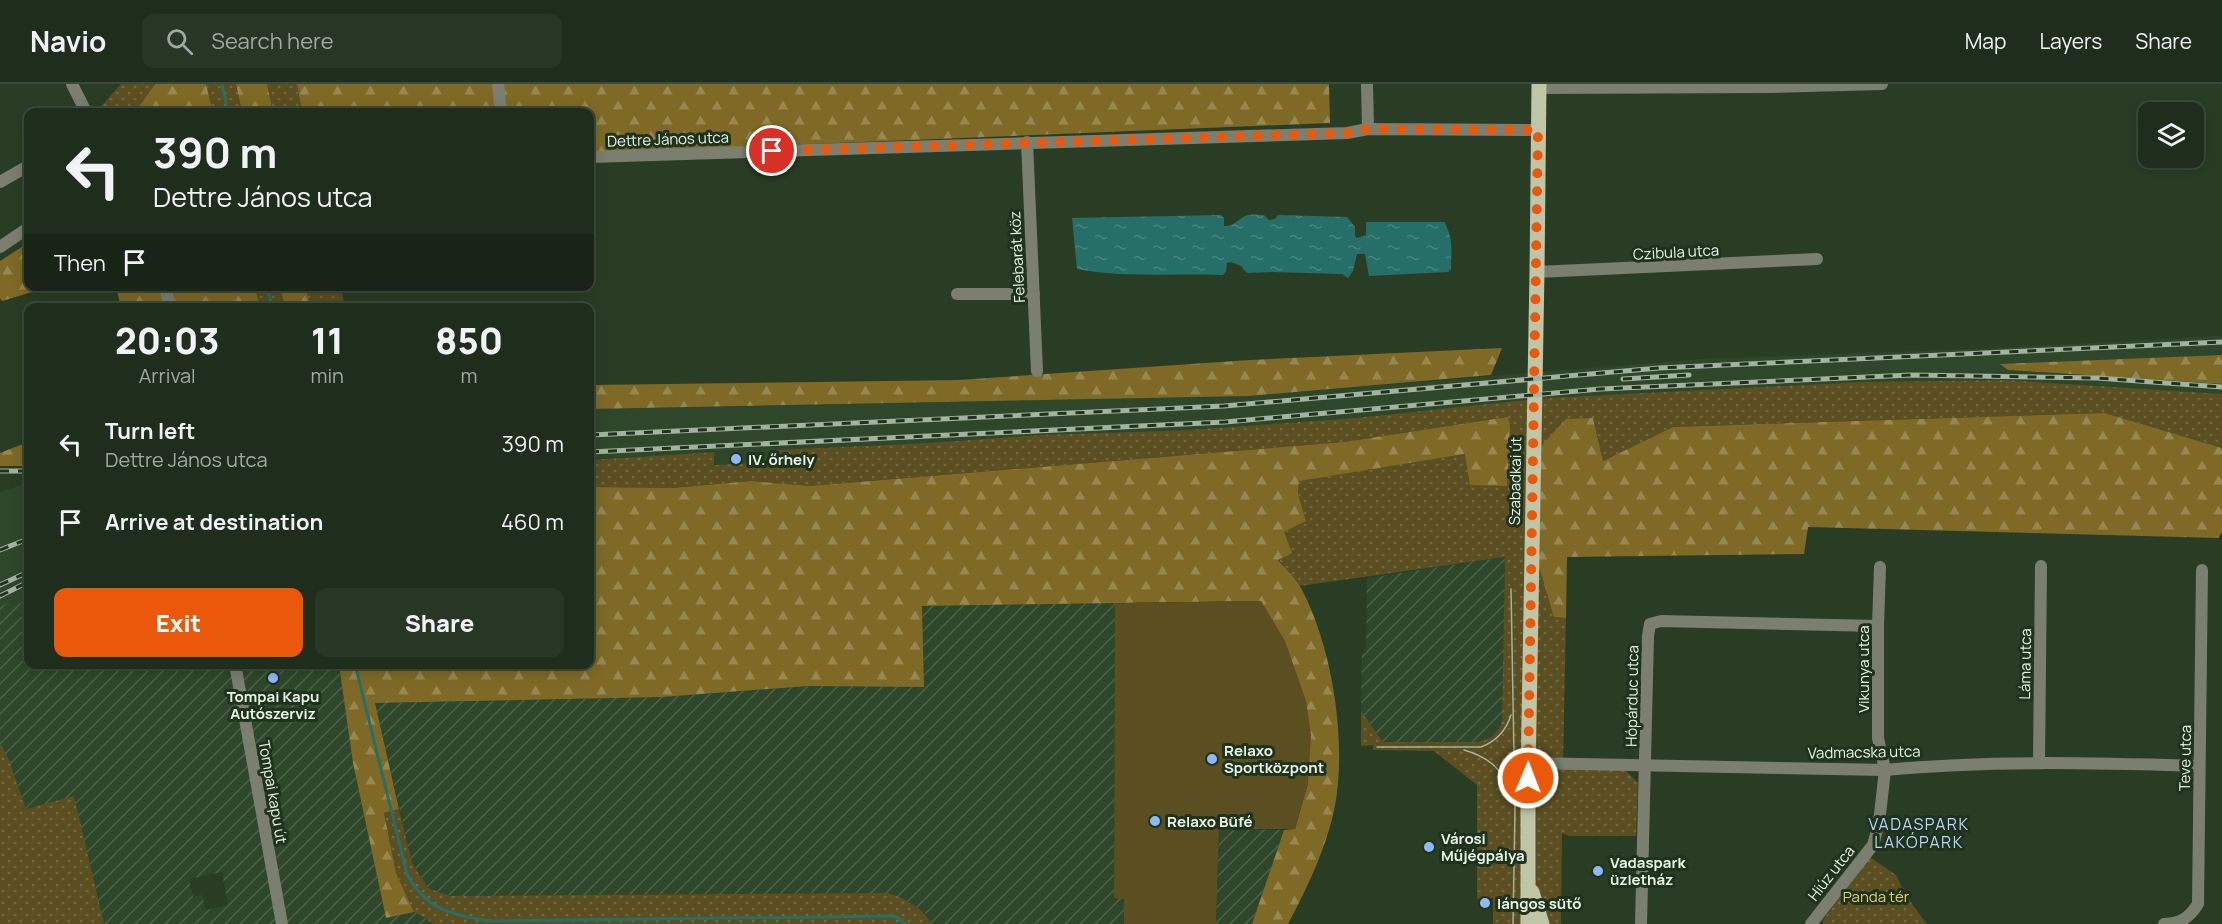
<!DOCTYPE html>
<meta charset="utf-8">
<style>
body{margin:0;font-family:Manrope,sans-serif;background:#273625;color:#f1f3f6;height:100vh;display:flex;flex-direction:column;font-size:22px;white-space:nowrap}
*{box-sizing:border-box;margin:0}
p{font-size:20px;color:#a1a8a3}
.icon{flex:none;width:33px;height:33px;fill:none;stroke:currentColor;stroke-width:2;stroke-linecap:round;stroke-linejoin:round}
.map{position:relative;flex:1;overflow:hidden}
.details{position:absolute;left:24px;top:219px;width:570px;height:366px;display:flex;flex-direction:column;background:#1f2e1c;border-radius:12px;box-shadow:0 3px 15px #0003,0 0 0 2px #3c4a3b}
.details>*{flex:none}
.hud{position:absolute;left:24px;top:24px;width:570px;height:183px;border-radius:12px;box-shadow:0 3px 15px #0003,0 0 0 2px #3c4a3b;background:#1f2e1c;color:#f1f3f6;overflow:hidden}
.fabs{position:absolute;left:2138px;top:18px;display:grid;gap:12px}
.fabs a{display:grid;place-items:center;width:66px;height:66px;border-radius:12px;background:#1f2e1c;box-shadow:0 3px 15px #0003,0 0 0 2px #3c4a3b;font-size:30px}
.pin{position:absolute;display:grid;place-items:center;width:51px;height:51px;color:#fff;margin:-26px;border:3px solid #fff;border-radius:50%;box-shadow:0 2px 6px #0007}
.me{position:absolute;width:66px;margin:-33px;rotate:1deg;stroke-linejoin:round;filter:drop-shadow(0 0 4px #0008)}
.turn{display:flex;align-items:center;gap:21px;height:126px;padding:0 30px;font-size:27px}
.turn .icon{width:78px;height:78px;stroke-width:2.5}
.turn b{display:block;font-size:42px;line-height:51px}
.then{display:flex;align-items:center;height:57px;padding:0 30px;background:#0003;gap:12px;font-size:22px}
.eta{display:flex;justify-content:space-evenly;align-items:center;height:102px;text-align:center}
.eta b{font-size:36px;font-weight:800;line-height:42px}
.button{display:flex;gap:12px;margin-top:auto;padding:12px 30px}
.button a{flex:1;height:69px;border-radius:12px;background:#ea580c;color:#fff;font-size:24px;font-weight:800;line-height:69px;text-align:center}
.button a+a{background:#273625;color:#f1f3f6}
ul{padding:0;list-style:none}
li{display:flex;align-items:center;gap:18px;height:78px;padding:0 30px}
li div{flex:1}
li b{display:block;font-size:22px}
li em{font-style:normal}
header{display:flex;align-items:center;gap:36px;box-sizing:border-box;height:84px;padding:0 30px;background:#1f2e1c;border-bottom:2px solid #3c4a3b}
header strong{font-size:28px}
nav{display:flex;gap:33px;margin-inline-start:auto;font-size:21px}
.search{width:420px;height:54px;background:#273625;display:flex;align-items:center;gap:15px;box-sizing:border-box;padding:0 21px;border-radius:12px;color:#a1a8a3;font-size:22px}
.map>svg:first-child{display:block}
</style>
<header>
<strong>Navio</strong>
<div class="search"><svg class="icon" aria-label="search" viewBox="0 0 24 24"><circle cx="10" cy="10" r="6"/><path d="M15 15l6 6"/></svg>Search here</div>
<nav><a>Map</a><a>Layers</a><a>Share</a></nav>
</header>
<div class="map">
<svg width="2222" height="840" viewBox="0 0 2222 840">
<defs>
<pattern id="industrial-furrows" width="10" height="10" patternUnits="userSpaceOnUse" patternTransform="scale(1.5)"><rect width="10" height="10" fill="#2e472a"/><path d="M-1 1l2-2M0 10L10 0M9 11l2-2" fill="none" stroke="#4c6249"/></pattern>
<pattern id="grass-dots" width="8" height="8" patternUnits="userSpaceOnUse" patternTransform="scale(1.5)"><rect width="8" height="8" fill="#5b4e21"/><path d="M2 2h.1M6 6h.1" fill="none" stroke="#736841" stroke-width="1.8" stroke-linecap="round"/></pattern>
<pattern id="forest-firs" width="22" height="20" patternUnits="userSpaceOnUse" patternTransform="scale(1.5)"><rect width="22" height="20" fill="#7e6a26"/><path d="M5 1l3.5 6h-7zM16 11l3.5 6h-7z" fill="#978750"/></pattern>
<pattern id="water-ripples" width="26" height="14" patternUnits="userSpaceOnUse" patternTransform="scale(1.5)"><rect width="26" height="14" fill="#266f69"/><path d="M2 4q2-2 4 0t4 0M15 11q2-2 4 0t4 0" fill="none" stroke="#46847e"/></pattern>
</defs>
<rect width="100%" height="100%" fill="#293d25"/>
<!-- built -->
<g fill="#2e472a">
<path d="M 2222,252 L 2222,271 L 2001,281 L 2008,286 L 2222,300 L 2222,310 L 2006,296 L 1860,298 L 1546,314 L 1355,334 L 1188,346 L 1040,351 L 928,359 L 776,366 L 776,378 L 714,381 L 714,368 L 590,376 L 590,325 L 1249,312 L 1701,275 L 1976,265 Z"/>
<path d="M 28,399 L 28,509 L 0,523 L 0,408 Z"/>
</g>
<!-- industrial -->
<g fill="url(#industrial-furrows)" fill-rule="evenodd">
<path d="M 1505,473 L 1502,637 L 1497,648 L 1485,657 L 1477,658 L 1383,658 L 1361,627 L 1362,569 L 1366,569 L 1367,494 Z"/>
<path d="M 28,509 L 28,580 L 339,581 L 353,679 L 386,834 L 414,828 L 434,840 L 0,840 L 0,523 ZM 222,788 L 228,821 L 206,826 L 202,811 L 193,813 L 189,795 Z"/>
<path d="M 1115,519 L 1114,814 L 1124,814 L 1124,840 L 932,840 L 926,830 L 886,809 L 450,812 L 428,804 L 412,779 L 375,619 L 662,613 L 809,602 L 924,603 L 922,522 Z"/>
<path d="M 1219,744 L 1284,746 L 1252,840 L 1216,840 Z"/>
</g>
<!-- grass -->
<g fill="url(#grass-dots)">
<path d="M 121,0 L 155,0 L 135,28 L 96,28 Z"/>
<path d="M 206,0 L 236,0 L 242,28 L 213,28 Z"/>
<path d="M 267,0 L 297,0 L 302,28 L 273,28 Z"/>
<path d="M 255,203 L 280,203 L 285,223 L 260,223 Z"/>
<path d="M 306,203 L 341,203 L 345,223 L 310,223 Z"/>
<path d="M 2006,296 L 2222,310 L 2222,364 L 2105,329 L 1673,343 L 1603,377 L 1593,334 L 1554,533 L 1566,534 L 1563,683 L 1625,686 L 1638,699 L 1636,752 L 1569,752 L 1562,749 L 1561,840 L 1493,840 L 1493,814 L 1477,815 L 1477,701 L 1434,667 L 1373,666 L 1373,661 L 1361,662 L 1361,627 L 1383,658 L 1477,658 C 1490,656 1498,650 1502,637 L 1505,473 L 1300,502 L 1278,475 L 1284,448 L 1306,437 L 1298,410 L 1299,396 L 1466,370 L 1507,333 L 1344,358 L 810,402 L 751,397 L 672,404 L 590,403 L 590,376 L 714,368 L 714,381 L 775,378 L 776,366 L 928,359 L 1040,351 L 1188,346 L 1355,334 L 1546,314 L 1860,298 Z"/>
<path d="M 0,659 L 9,676 L 26,725 L 74,712 L 104,840 L 0,840 Z"/>
<path d="M 399,725 L 412,779 L 428,804 L 450,812 L 886,809 C 903,812 924,825 932,840 L 434,840 L 414,828 L 396,789 L 384,729 Z"/>
<path d="M 1870,773 L 1896,791 L 1906,812 L 1927,840 L 1823,840 L 1823,836 Z"/>
</g>
<!-- forest -->
<g fill="url(#forest-firs)">
<path d="M 155,0 L 206,0 L 213,28 L 135,28 Z"/>
<path d="M 236,0 L 267,0 L 273,28 L 242,28 Z"/>
<path d="M 297,0 L 1329,0 L 1330,39 L 590,69 L 590,28 L 302,28 Z"/>
<path d="M 28,159 L 28,202 L 49,203 L 2,217 L 0,214 L 0,177 Z"/>
<path d="M 116,203 L 255,203 L 260,223 L 121,223 Z"/>
<path d="M 280,203 L 306,203 L 310,223 L 285,223 Z"/>
<path d="M 1502,264 L 1491,291 L 1249,312 L 590,325 L 590,301 L 959,296 L 1250,276 Z"/>
<path d="M 2222,271 L 2222,300 L 2008,286 L 2000,280 Z"/>
<path d="M 2105,329 L 2222,364 L 2222,448 L 2218,454 L 1808,443 L 1804,470 L 1567,473 L 1566,534 L 1554,533 L 1539,482 L 1541,362 L 1566,335 L 1593,334 L 1603,377 L 1673,343 Z"/>
<path d="M 1507,333 L 1510,339 L 1507,402 L 1470,401 L 1465,370 L 1299,397 L 1298,410 L 1306,437 L 1284,448 L 1292,469 L 1278,476 C 1286,485 1295,494 1301,504 C 1334,565 1350,672 1331,739 C 1321,775 1305,808 1288,840 L 1252,840 L 1284,746 L 1295,745 L 1308,699 L 1261,517 L 922,522 L 924,603 L 809,602 L 662,613 L 375,619 L 399,725 L 384,729 L 396,789 L 414,828 L 386,834 L 353,679 L 339,581 L 590,580 L 590,403 L 672,404 L 751,397 L 810,402 L 1344,358 Z"/>
<path d="M 28,358 L 28,382 L 0,382 L 0,369 Z"/>
</g>
<!-- pitch -->
<path fill="#5b4e21" d="M 1261,517 L 1285,557 L 1306,617 L 1311,651 L 1308,699 L 1295,745 L 1219,745 L 1216,840 L 1124,840 L 1124,815 L 1114,814 L 1115,519 Z"/>
<!-- water -->
<path fill="url(#water-ripples)" d="M 1221,131 L 1224,134 L 1224,142 C 1235,143 1238,134 1248,131 C 1252,130 1259,131 1264,131 L 1269,136 L 1275,135 L 1278,131 L 1347,133 L 1355,143 L 1355,152 L 1357,154 L 1366,151 L 1366,138 L 1444,138 C 1454,154 1451,168 1451,185 L 1448,188 L 1369,192 L 1365,170 L 1357,170 L 1353,187 L 1348,194 L 1342,190 L 1273,188 L 1247,189 L 1241,182 L 1231,178 L 1227,179 L 1226,187 L 1223,191 C 1175,189 1124,194 1077,185 L 1072,134 Z"/>
<g fill="none" stroke-linecap="round" stroke-linejoin="round">
<!-- stream -->
<g stroke="#266f69" stroke-width="3">
<path d="M 222,0 L 228,28"/>
<path d="M 267,202 L 272,224"/>
<path d="M 355,580 L 407,790 C 424,825 455,832 491,837 L 893,832 L 897,833 L 905,840"/>
</g>
<!-- minor -->
<g stroke="#7b7f70" stroke-width="12">
<path d="M 72,0 L 86,28"/>
<path d="M 498,0 L 501,28"/>
<path d="M 1367,0 L 1368,45"/>
<path d="M 1539,4 L 1768,3 L 1882,0"/>
<path d="M 1027,58 L 1037,287"/>
<path d="M 590,73 L 1347,49 L 1368,45 L 1538,46"/>
<path d="M 0,98 L 28,82"/>
<path d="M 0,163 L 28,144"/>
<path d="M 1537,188 L 1817,175"/>
<path d="M 165,202 L 170,224"/>
<path d="M 957,210 L 1034,210"/>
<path d="M 235,580 L 282,840"/>
<path d="M 2039,678 L 2041,482"/>
<path d="M 1529,679 L 1885,686 C 1989,676 2094,679 2199,682"/>
<path d="M 1641,840 L 1648,552 L 1650,540 L 1661,537 L 1878,542"/>
<path d="M 1811,840 L 1873,761 L 1879,739 L 1885,686 L 1878,654 L 1878,542 L 1880,483"/>
<path d="M 2164,840 C 2181,839 2189,834 2198,820 L 2202,486"/>
</g>
<!-- major -->
<g stroke="#bfc5a7" stroke-width="15">
<path d="M 1532,808 L 1542,840"/>
<path d="M 1528,840 L 1528,694 L 1537,188 L 1539,0"/>
</g>
<!-- tram -->
<g stroke="#a4b3a1" stroke-width="1.5">
<path d="M 1511,505 L 1515,727 L 1513,840"/>
<path d="M 1377,663 L 1481,663 C 1497,657 1506,647 1511,631"/>
<path d="M 1464,666 C 1489,673 1504,686 1511,711"/>
</g>
<defs>
<g id="rail">
<path d="M 1623,295 L 1689,291"/>
<path d="M 590,351 L 1224,322 L 1659,284 L 2222,258"/>
<path d="M 590,368 L 1225,338 L 1600,305 L 1911,291 L 2097,294 L 2222,303"/>
<path d="M 0,387 L 28,387"/>
<path d="M 0,466 L 28,455"/>
<path d="M 0,501 L 28,488"/>
<path d="M 0,512 L 28,498"/>
</g>
</defs>
<!-- rail casing -->
<use href="#rail" stroke="#a4b3a1" stroke-width="5"/>
<!-- rail -->
<use href="#rail" stroke="#1f331c" stroke-width="3" stroke-dasharray="9" stroke-linecap="butt"/>
</g>
<g fill="none" stroke-linecap="round" stroke-linejoin="round">
<!-- route -->
<path stroke="#ea580c" stroke-width="10" stroke-dasharray="0 18" d="M 772,67 L 1347,49 L 1368,45 L 1538,46 L 1528,694"/>
</g>
<!-- markers -->
<g fill="#8db9fc" stroke="#1f331c" stroke-width="2">
<circle cx="736" cy="375" r="6"/>
<circle cx="273" cy="594" r="6"/>
<circle cx="1212" cy="675" r="6"/>
<circle cx="1155" cy="737" r="6"/>
<circle cx="1429" cy="763" r="6"/>
<circle cx="1598" cy="787" r="6"/>
<circle cx="1485" cy="819" r="6"/>
</g>
<g text-anchor="middle" dominant-baseline="central" stroke-width="6" stroke-linejoin="round" paint-order="stroke">
<!-- street labels -->
<g font-size="15" fill="#eaf7e8" stroke="#1f331c">
<text transform="translate(668 55) rotate(-2)">Dettre János utca</text>
<text transform="translate(1676 168) rotate(-3)">Czibula utca</text>
<text transform="translate(1017 173) rotate(-93)">Felebarát köz</text>
<text transform="translate(1515 397) rotate(-89)">Szabadkai út</text>
<text transform="translate(2025 580) rotate(-89)">Láma utca</text>
<text transform="translate(1863 585) rotate(-90)">Vikunya utca</text>
<text transform="translate(1632 612) rotate(-89)">Hópárduc utca</text>
<text transform="translate(1864 668) rotate(-1)">Vadmacska utca</text>
<text transform="translate(2185 674) rotate(-89)">Teve utca</text>
<text transform="translate(273 708) rotate(80)">Tompai kapu út</text>
<text transform="translate(1831 789) rotate(-52)">Hiúz utca</text>
</g>
<!-- poi labels -->
<g font-size="15" font-weight="bold" fill="#eaf7e8" stroke="#1f331c" text-anchor="start">
<text x="748" y="375">IV. őrhely</text>
<text x="273" y="612" text-anchor="middle">Tompai Kapu<tspan x="273" dy="17">Autószerviz</tspan></text>
<text x="1224" y="666">Relaxo<tspan x="1224" dy="17">Sportközpont</tspan></text>
<text x="1167" y="737">Relaxo Büfé</text>
<text x="1441" y="754">Városi<tspan x="1441" dy="17">Műjégpálya</tspan></text>
<text x="1610" y="778">Vadaspark<tspan x="1610" dy="17">üzletház</tspan></text>
<text x="1497" y="819">lángos sütő</text>
</g>
<!-- park labels -->
<g font-size="15" fill="#e9cc6d" stroke="#1f331c">
<text x="1876" y="812">Panda tér</text>
</g>
<!-- neighbourhood labels -->
<g font-size="16" letter-spacing="1.5" fill="#bbd4fb" stroke="#1f331c">
<text x="1919" y="740">VADASPARK<tspan x="1919" dy="18">LAKÓPARK</tspan></text>
</g>
</g>
</svg>
<div class="fabs">
<a><svg class="icon" aria-label="layers" viewBox="0 0 24 24"><path d="M12 4l9 5-9 5-9-5zM3 14l9 5 9-5"/></svg></a>
</div>
<div class="pin" style="left:772px;top:67px;background:#d93025"><svg class="icon" aria-label="arrive" viewBox="0 0 24 24"><path d="M6 21V4h12l-3 4 3 4H6"/></svg></div>
<svg class="me" style="left:1528px;top:694px" viewBox="-20 -20 40 40"><circle r="17" fill="#ea580c" stroke="#fff" stroke-width="3"/><path d="M0-11L8 9 0 5-8 9z" fill="#fff"/></svg>
<div class="hud">
<div class="turn"><svg class="icon" aria-label="left" viewBox="0 0 24 24"><path d="M17 20v-9H6M10 6l-5 5 5 5"/></svg><div><b>390 m</b>Dettre János utca</div></div>
<div class="then">Then<svg class="icon" aria-label="arrive" viewBox="0 0 24 24"><path d="M6 21V4h12l-3 4 3 4H6"/></svg></div>
</div>
<section class="details">
<div class="eta">
<div><b>20:03</b><p>Arrival</p></div>
<div><b>11</b><p>min</p></div>
<div><b>850</b><p>m</p></div>
</div>
<ul>
<li><svg class="icon" aria-label="left" viewBox="0 0 24 24"><path d="M17 20v-9H6M10 6l-5 5 5 5"/></svg><div><b>Turn left</b><p>Dettre János utca</p></div><em>390 m</em></li>
<li><svg class="icon" aria-label="arrive" viewBox="0 0 24 24"><path d="M6 21V4h12l-3 4 3 4H6"/></svg><div><b>Arrive at destination</b></div><em>460 m</em></li>
</ul>
<div class="button"><a>Exit</a><a>Share</a></div>
</section>
</div>
